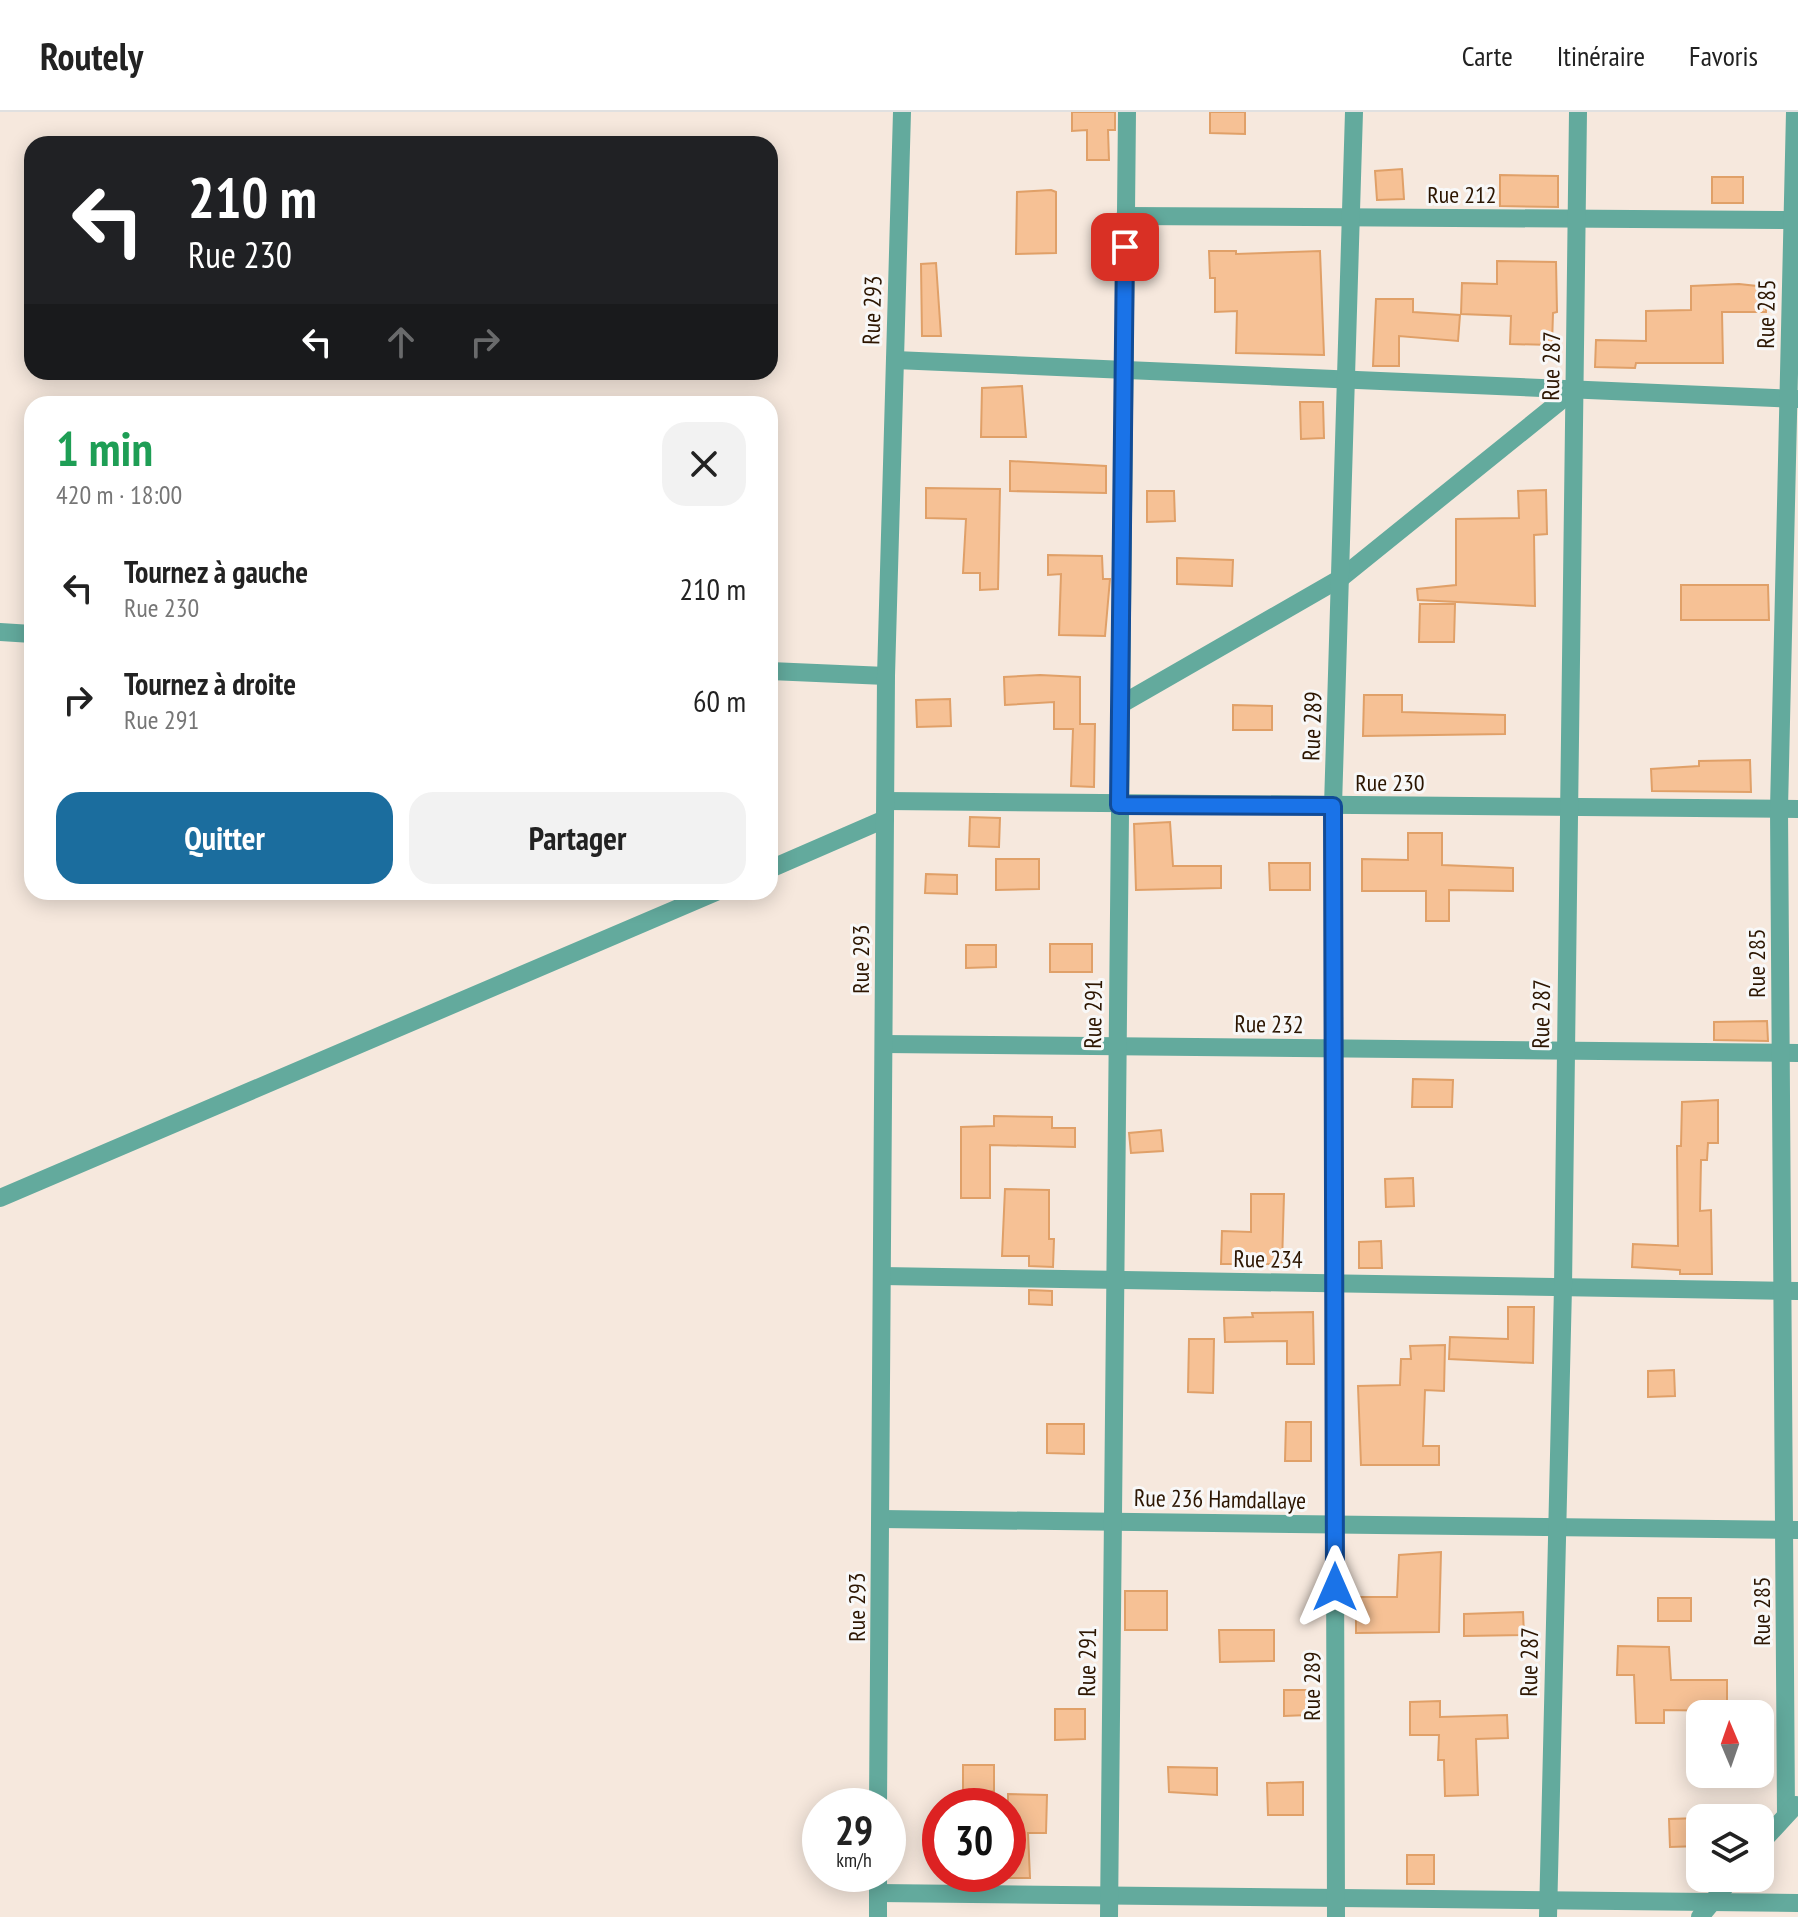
<!DOCTYPE html>
<html lang="fr">
<meta charset="utf-8">
<style>
body{margin:0;font-family:"PT Sans Narrow",sans-serif;background:#f2f2f2;color:#222;height:100vh;display:flex;flex-direction:column;font-size:30px;white-space:nowrap}
*{box-sizing:border-box;margin:0}
p{font-size:26px;color:#767676}
.icon{flex:none;width:44px;height:44px;fill:none;stroke:currentColor;stroke-width:2;stroke-linecap:round;stroke-linejoin:round}
.map{position:relative;flex:1;overflow:hidden}
.sheet{position:absolute;left:24px;top:284px;width:754px;height:504px;display:flex;flex-direction:column;background:#fff;border-radius:24px;box-shadow:0 4px 20px #0003}
.sheet>*{flex:none}
.top-card{position:absolute;left:24px;top:24px;width:754px;height:244px;border-radius:24px;box-shadow:0 4px 20px #0003;background:#202124;color:#fff;overflow:hidden}
.needle{width:52px;rotate:358deg}
.buttons{position:absolute;left:1686px;top:1588px;display:grid;gap:16px}
.buttons a{display:grid;place-items:center;width:88px;height:88px;border-radius:16px;background:#fff;box-shadow:0 4px 20px #0003;font-size:40px}
.speed{position:absolute;left:802px;top:1676px;display:flex;gap:16px;font-size:40px;font-weight:700;text-align:center}
.speed>*{display:grid;place-content:center;width:104px;height:104px;border-radius:50%;background:#fff;box-shadow:0 4px 20px #0003;line-height:1}
.speed small{font-size:20px;font-weight:400}
.speed .limit{border:12px solid #d22;background:#fff;color:#111}
.pin{position:absolute;display:grid;place-items:center;width:68px;height:68px;color:#fff;margin:-34px;border-radius:16px;box-shadow:0 4px 12px #0006}
.me{position:absolute;width:88px;margin:-44px;rotate:0deg;stroke-linejoin:round;filter:drop-shadow(0 0 6px #0008)}
.turn{display:flex;align-items:center;gap:28px;height:168px;padding:0 32px;font-size:36px}
.turn .icon{width:104px;height:104px;stroke-width:2.5}
.turn b{display:block;font-size:56px;line-height:68px}
.lanes{display:flex;align-items:center;height:76px;padding:0 32px;background:#0003;justify-content:center;gap:40px;direction:ltr}
.lanes .off{opacity:.35}
.round{display:grid;place-items:center;flex:none;width:84px;height:84px;border-radius:24px;background:#f2f2f2}
.summary{display:flex;align-items:center;justify-content:space-between;height:136px;padding:0 32px}
h1{font-size:48px;font-weight:600;line-height:60px;color:#1e9e55}
.primary-button{display:flex;gap:16px;margin-top:auto;padding:16px 32px}
.primary-button a{flex:1;height:92px;border-radius:24px;background:#1b6d9e;color:#fff;font-size:32px;font-weight:600;line-height:92px;text-align:center}
.primary-button a+a{background:#f2f2f2;color:#222}
ul{padding:0;list-style:none}
li{display:flex;align-items:center;gap:24px;height:112px;padding:0 32px}
li div{flex:1}
li b{display:block;font-size:30px}
li em{font-style:normal}
header{display:flex;align-items:center;gap:48px;box-sizing:border-box;height:112px;padding:0 40px;background:#fff;border-bottom:2px solid #e0e0e0}
header strong{font-size:38px}
nav{display:flex;gap:44px;margin-inline-start:auto;font-size:28px}
.map>svg:first-child{display:block}
</style>
<header>
<strong>Routely</strong>
<nav><a>Carte</a><a>Itinéraire</a><a>Favoris</a></nav>
</header>
<div class="map">
<svg width="1798" height="1805" viewBox="0 0 1798 1805">
<rect width="100%" height="100%" fill="#f6e8dd"/>
<!-- building -->
<g fill="#f6c195" stroke="#e0a068" stroke-width="2">
<path d="M 1072,0 L 1115,0 L 1115,18 L 1108,18 L 1109,48 L 1087,48 L 1087,18 L 1072,19 Z"/>
<path d="M 1210,0 L 1245,0 L 1245,22 L 1210,21 Z"/>
<path d="M 1402,57 L 1404,87 L 1377,88 L 1375,59 Z"/>
<path d="M 1500,63 L 1558,64 L 1558,95 L 1500,94 Z"/>
<rect x="1712" y="65" width="31" height="26"/>
<path d="M 1051,78 L 1056,80 L 1056,141 L 1016,142 L 1017,80 Z"/>
<path d="M 1209,139 L 1236,139 L 1236,142 L 1320,139 L 1324,243 L 1236,241 L 1237,199 L 1215,200 L 1215,166 L 1210,166 Z"/>
<path d="M 1497,149 L 1556,150 L 1557,200 L 1553,201 L 1552,233 L 1510,232 L 1511,204 L 1461,202 L 1462,171 L 1497,172 Z"/>
<path d="M 936,151 L 941,224 L 922,224 L 921,152 Z"/>
<path d="M 1739,172 L 1766,175 L 1766,200 L 1722,200 L 1723,251 L 1636,251 L 1635,256 L 1595,255 L 1596,228 L 1646,229 L 1646,199 L 1691,198 L 1691,174 Z"/>
<path d="M 1376,187 L 1413,187 L 1413,200 L 1460,203 L 1458,229 L 1399,224 L 1399,254 L 1373,254 Z"/>
<path d="M 1022,274 L 1026,325 L 981,325 L 982,276 Z"/>
<path d="M 1300,290 L 1323,290 L 1324,326 L 1301,327 Z"/>
<path d="M 1010,349 L 1106,354 L 1106,381 L 1010,379 Z"/>
<path d="M 926,376 L 1000,377 L 998,477 L 980,478 L 980,461 L 963,461 L 966,407 L 926,406 Z"/>
<path d="M 1546,378 L 1547,422 L 1534,423 L 1535,494 L 1418,488 L 1417,477 L 1456,473 L 1456,407 L 1519,406 L 1518,379 Z"/>
<path d="M 1147,379 L 1174,379 L 1175,409 L 1147,410 Z"/>
<path d="M 1048,443 L 1102,444 L 1103,467 L 1110,467 L 1105,524 L 1059,523 L 1061,462 L 1048,463 Z"/>
<path d="M 1177,446 L 1233,448 L 1232,474 L 1177,472 Z"/>
<path d="M 1681,473 L 1768,473 L 1769,508 L 1681,508 Z"/>
<path d="M 1420,492 L 1455,492 L 1454,530 L 1419,530 Z"/>
<path d="M 1040,563 L 1080,565 L 1080,612 L 1095,612 L 1094,675 L 1071,674 L 1073,617 L 1054,617 L 1054,590 L 1005,593 L 1004,565 Z"/>
<path d="M 1364,583 L 1402,583 L 1402,600 L 1505,603 L 1505,622 L 1363,624 Z"/>
<path d="M 950,587 L 951,614 L 917,615 L 916,588 Z"/>
<path d="M 1233,593 L 1272,594 L 1272,618 L 1233,618 Z"/>
<path d="M 1750,648 L 1751,680 L 1652,679 L 1651,657 L 1699,654 L 1699,649 Z"/>
<path d="M 970,705 L 1000,706 L 999,735 L 969,734 Z"/>
<path d="M 1170,710 L 1173,754 L 1221,754 L 1221,776 L 1136,778 L 1134,712 Z"/>
<path d="M 1408,721 L 1442,721 L 1442,753 L 1513,756 L 1513,779 L 1449,778 L 1449,809 L 1426,809 L 1426,779 L 1362,779 L 1362,747 L 1408,748 Z"/>
<path d="M 996,747 L 1039,747 L 1039,777 L 996,778 Z"/>
<path d="M 1269,751 L 1310,751 L 1310,778 L 1270,778 Z"/>
<path d="M 926,762 L 957,763 L 957,782 L 925,781 Z"/>
<rect x="1050" y="832" width="42" height="28"/>
<path d="M 966,833 L 996,833 L 996,855 L 966,856 Z"/>
<path d="M 1767,909 L 1768,929 L 1714,928 L 1714,910 Z"/>
<path d="M 1413,967 L 1453,968 L 1452,995 L 1412,995 Z"/>
<path d="M 1718,988 L 1718,1031 L 1708,1031 L 1707,1048 L 1701,1048 L 1700,1099 L 1711,1098 L 1712,1162 L 1680,1162 L 1680,1158 L 1632,1155 L 1633,1132 L 1678,1134 L 1677,1034 L 1681,1034 L 1682,990 Z"/>
<path d="M 994,1004 L 1052,1005 L 1052,1016 L 1075,1016 L 1075,1035 L 990,1033 L 990,1086 L 961,1086 L 961,1015 L 994,1014 Z"/>
<path d="M 1161,1018 L 1163,1039 L 1131,1041 L 1129,1021 Z"/>
<path d="M 1413,1066 L 1414,1094 L 1386,1095 L 1385,1067 Z"/>
<path d="M 1005,1077 L 1049,1078 L 1049,1127 L 1054,1127 L 1053,1155 L 1029,1154 L 1029,1144 L 1002,1144 Z"/>
<path d="M 1251,1082 L 1284,1082 L 1282,1152 L 1221,1152 L 1222,1119 L 1251,1120 Z"/>
<path d="M 1381,1129 L 1382,1156 L 1359,1156 L 1359,1130 Z"/>
<path d="M 1029,1178 L 1052,1179 L 1052,1193 L 1029,1192 Z"/>
<path d="M 1508,1195 L 1534,1195 L 1533,1251 L 1449,1247 L 1450,1225 L 1508,1227 Z"/>
<path d="M 1313,1200 L 1314,1252 L 1287,1252 L 1287,1229 L 1225,1230 L 1224,1206 L 1253,1205 L 1252,1201 Z"/>
<path d="M 1189,1227 L 1214,1227 L 1213,1281 L 1188,1280 Z"/>
<path d="M 1445,1233 L 1444,1279 L 1425,1278 L 1423,1334 L 1439,1334 L 1439,1353 L 1361,1353 L 1358,1274 L 1400,1273 L 1401,1247 L 1411,1247 L 1410,1234 Z"/>
<path d="M 1674,1258 L 1675,1284 L 1648,1285 L 1648,1259 Z"/>
<path d="M 1286,1310 L 1311,1310 L 1311,1349 L 1285,1349 Z"/>
<path d="M 1047,1312 L 1084,1312 L 1084,1342 L 1047,1341 Z"/>
<path d="M 1441,1440 L 1439,1520 L 1356,1521 L 1356,1485 L 1397,1485 L 1399,1443 Z"/>
<rect x="1125" y="1479" width="42" height="39"/>
<rect x="1658" y="1486" width="33" height="23"/>
<path d="M 1523,1500 L 1524,1523 L 1464,1524 L 1464,1502 Z"/>
<path d="M 1219,1518 L 1274,1518 L 1274,1549 L 1220,1550 Z"/>
<path d="M 1618,1534 L 1669,1535 L 1671,1568 L 1727,1568 L 1727,1599 L 1664,1598 L 1664,1611 L 1636,1611 L 1634,1563 L 1617,1563 Z"/>
<path d="M 1284,1578 L 1307,1578 L 1308,1603 L 1284,1604 Z"/>
<path d="M 1440,1589 L 1440,1605 L 1507,1603 L 1508,1626 L 1476,1627 L 1478,1683 L 1445,1684 L 1444,1648 L 1438,1648 L 1439,1623 L 1410,1623 L 1410,1590 Z"/>
<path d="M 1055,1597 L 1085,1597 L 1085,1627 L 1055,1628 Z"/>
<path d="M 963,1653 L 994,1653 L 994,1679 L 963,1680 Z"/>
<path d="M 1168,1655 L 1217,1656 L 1217,1683 L 1169,1680 Z"/>
<path d="M 1303,1670 L 1303,1703 L 1268,1703 L 1267,1671 Z"/>
<path d="M 1008,1682 L 1047,1683 L 1046,1721 L 1028,1721 L 1030,1766 L 1008,1766 Z"/>
<path d="M 1700,1706 L 1700,1734 L 1670,1735 L 1669,1707 Z"/>
<rect x="1407" y="1743" width="27" height="29"/>
</g>
<g fill="none" stroke-linecap="round" stroke-linejoin="round">
<!-- minor -->
<g stroke="#63aa9d" stroke-width="18">
<path d="M 1125,104 L 1798,108"/>
<path d="M 895,248 L 1798,287"/>
<path d="M 0,520 L 32,522"/>
<path d="M 770,559 L 886,564"/>
<path d="M 1120,593 L 1341,466 L 1574,278"/>
<path d="M 886,689 L 1798,697"/>
<path d="M 770,757 L 885,707"/>
<path d="M 884,932 L 1798,941"/>
<path d="M 0,1086 L 716,780"/>
<path d="M 882,1164 L 1798,1179"/>
<path d="M 881,1407 L 1798,1418"/>
<path d="M 878,1694 L 886,564 L 902,0"/>
<path d="M 1786,1701 L 1779,697 L 1795,0"/>
<path d="M 1760,1732 L 1796,1693"/>
<path d="M 878,1781 L 1798,1791"/>
<path d="M 878,1805 L 878,1762"/>
<path d="M 1109,1805 L 1127,0"/>
<path d="M 1336,1805 L 1333,694 L 1354,0"/>
<path d="M 1548,1805 L 1563,1175 L 1578,0"/>
<path d="M 1700,1805 L 1732,1766"/>
</g>
</g>
<g fill="none" stroke-linecap="round" stroke-linejoin="round">
<defs>
<path id="route" d="M 1125,135 L 1119,693 L 1333,694 L 1335,1475"/>
</defs>
<!-- route casing -->
<use href="#route" stroke="#114b97" stroke-width="20"/>
<!-- route -->
<use href="#route" stroke="#1a73e8" stroke-width="14"/>
</g>
<g text-anchor="middle" dominant-baseline="central" stroke-width="6" stroke-linejoin="round" paint-order="stroke">
<!-- street labels -->
<g font-size="24" fill="#2c1500" stroke="#f8f8f8">
<text x="1462" y="82">Rue 212</text>
<text transform="translate(872 198) rotate(-88)">Rue 293</text>
<text transform="translate(1766 202) rotate(-89)">Rue 285</text>
<text transform="translate(1551 254) rotate(-89)">Rue 287</text>
<text transform="translate(1312 614) rotate(-88)">Rue 289</text>
<text x="1390" y="670">Rue 230</text>
<text transform="translate(860 847) rotate(-90)">Rue 293</text>
<text transform="translate(1756 851) rotate(-90)">Rue 285</text>
<text transform="translate(1093 902) rotate(-89)">Rue 291</text>
<text transform="translate(1541 902) rotate(-89)">Rue 287</text>
<text transform="translate(1269 912) rotate(1)">Rue 232</text>
<text transform="translate(1268 1147) rotate(1)">Rue 234</text>
<text transform="translate(1220 1387) rotate(1)">Rue 236 Hamdallaye</text>
<text transform="translate(856 1495) rotate(-90)">Rue 293</text>
<text transform="translate(1761 1499) rotate(-90)">Rue 285</text>
<text transform="translate(1087 1550) rotate(-89)">Rue 291</text>
<text transform="translate(1529 1550) rotate(-89)">Rue 287</text>
<text transform="translate(1311 1574) rotate(-90)">Rue 289</text>
</g>
</g>
</svg>
<div class="buttons">
<a><svg class="needle" viewBox="-14 -14 28 28"><path d="M0-13l5 13h-10z" fill="#e53935"/><path d="M0 13l5-13h-10z" fill="#767676"/></svg></a>
<a><svg class="icon" aria-label="layers" viewBox="0 0 24 24"><path d="M12 4l9 5-9 5-9-5zM3 14l9 5 9-5"/></svg></a>
</div>
<div class="speed"><div>29<small>km/h</small></div><div class="limit">30</div></div>
<div class="pin" style="left:1125px;top:135px;background:#d93025"><svg class="icon" aria-label="arrive" viewBox="0 0 24 24"><path d="M6 21V4h12l-3 4 3 4H6"/></svg></div>
<svg class="me" style="left:1335px;top:1475px" viewBox="-20 -20 40 40"><path d="M0-17L14 15 0 8-14 15z" fill="#1a73e8" stroke="#fff" stroke-width="4"/></svg>
<div class="top-card">
<div class="turn"><svg class="icon" aria-label="left" viewBox="0 0 24 24"><path d="M17 20v-9H6M10 6l-5 5 5 5"/></svg><div><b>210 m</b>Rue 230</div></div>
<div class="lanes"><svg class="icon" aria-label="left" viewBox="0 0 24 24"><path d="M17 20v-9H6M10 6l-5 5 5 5"/></svg><svg class="icon off" aria-label="ahead" viewBox="0 0 24 24"><path d="M12 20V5M6 11l6-6 6 6"/></svg><svg class="icon off" aria-label="right" viewBox="0 0 24 24"><path d="M7 20v-9h11M14 6l5 5-5 5"/></svg></div>
</div>
<section class="sheet">
<div class="summary"><div><h1>1 min</h1><p>420 m · 18:00</p></div><a class="round"><svg class="icon" aria-label="close" viewBox="0 0 24 24"><path d="M6 6l12 12M18 6L6 18"/></svg></a></div>
<ul>
<li><svg class="icon" aria-label="left" viewBox="0 0 24 24"><path d="M17 20v-9H6M10 6l-5 5 5 5"/></svg><div><b>Tournez à gauche</b><p>Rue 230</p></div><em>210 m</em></li>
<li><svg class="icon" aria-label="right" viewBox="0 0 24 24"><path d="M7 20v-9h11M14 6l5 5-5 5"/></svg><div><b>Tournez à droite</b><p>Rue 291</p></div><em>60 m</em></li>
</ul>
<div class="primary-button"><a>Quitter</a><a>Partager</a></div>
</section>
</div>
